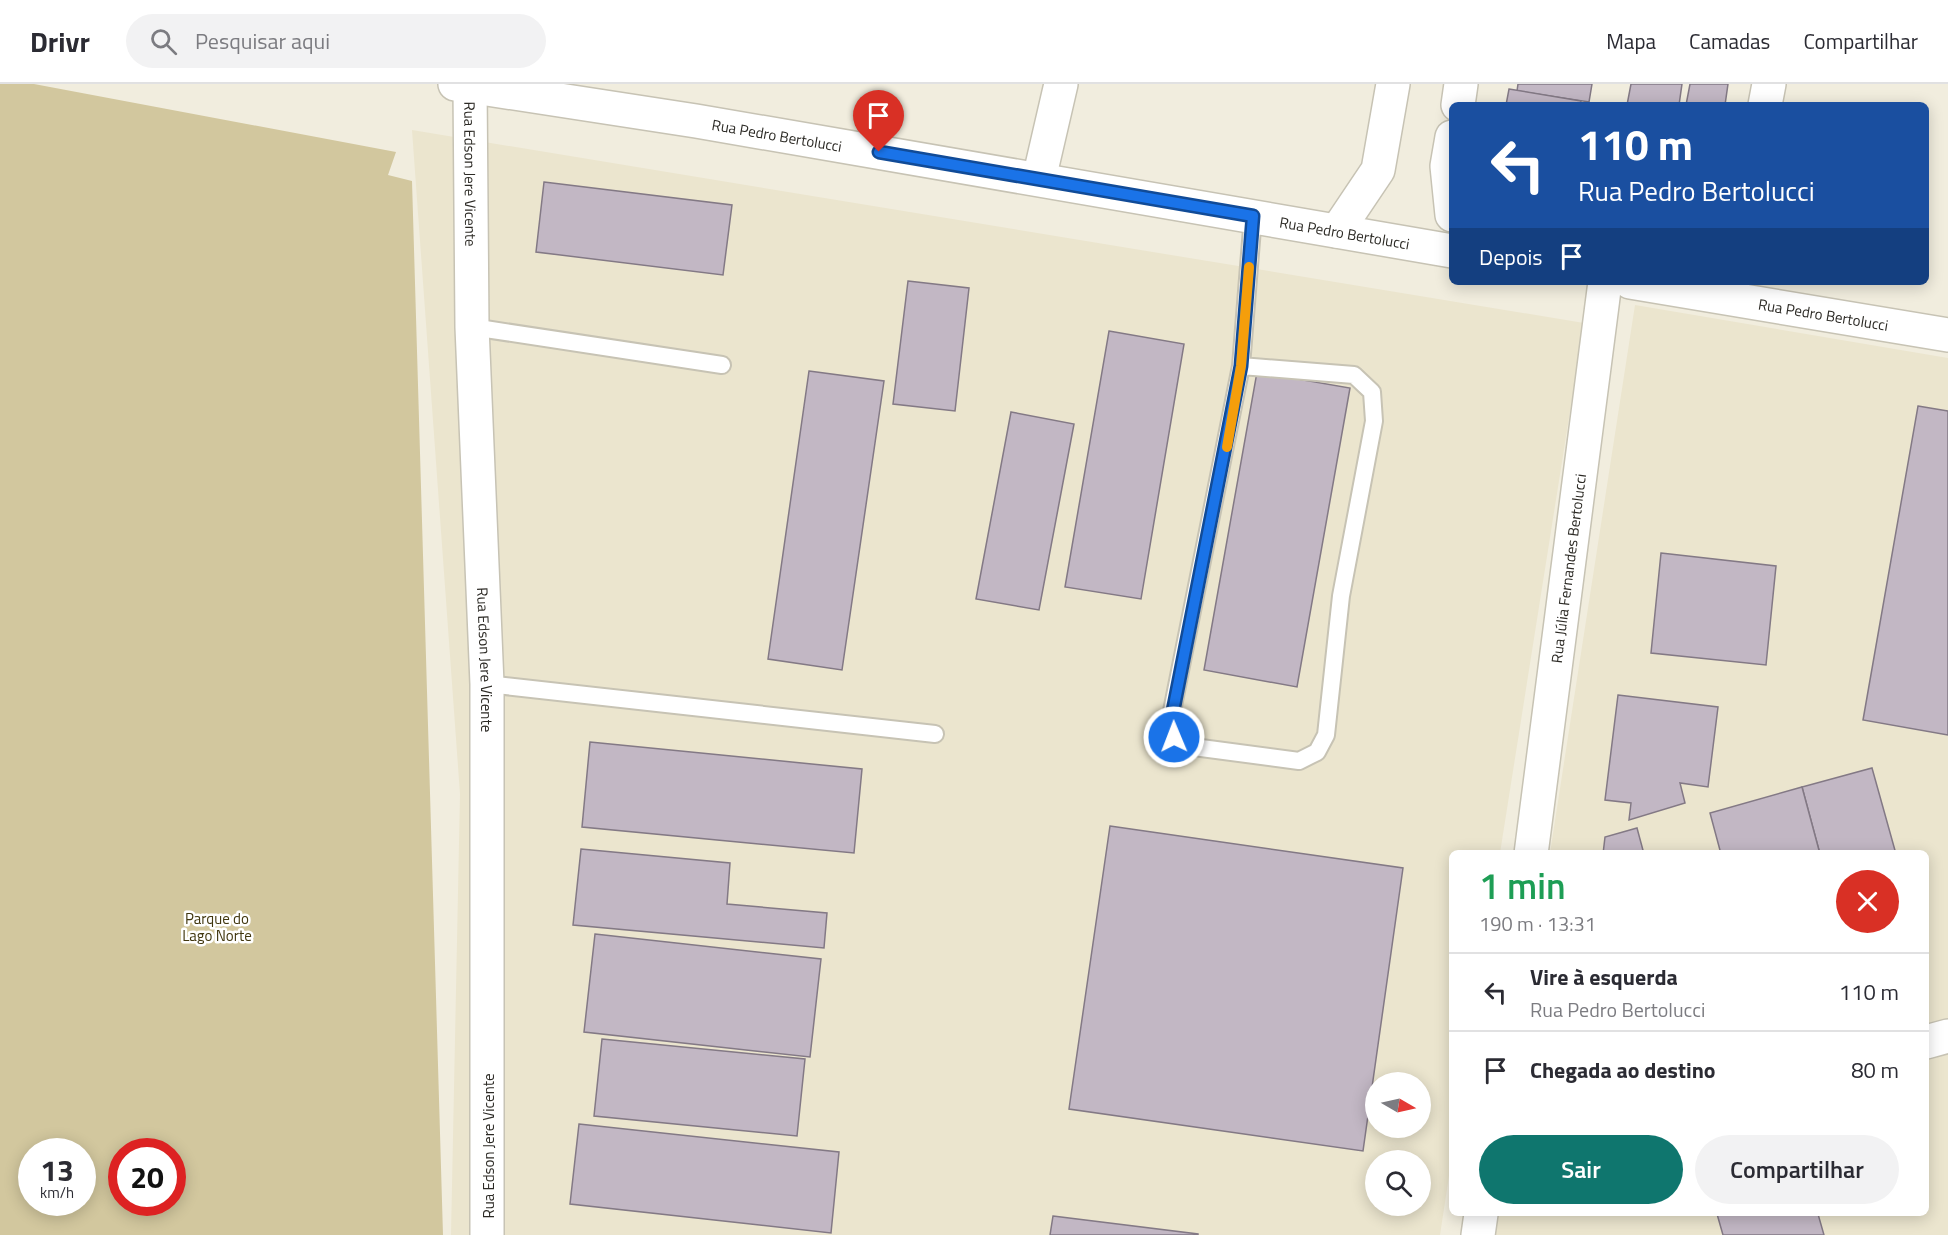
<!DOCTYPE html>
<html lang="pt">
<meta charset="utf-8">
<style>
body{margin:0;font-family:"Titillium Web",sans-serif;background:#f2f2f3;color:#2b2b33;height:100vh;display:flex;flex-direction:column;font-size:22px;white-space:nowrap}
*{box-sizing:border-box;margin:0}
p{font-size:20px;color:#7c7c81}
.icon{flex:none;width:33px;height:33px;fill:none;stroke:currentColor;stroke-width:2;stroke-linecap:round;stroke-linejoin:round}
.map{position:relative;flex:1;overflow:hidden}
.sheet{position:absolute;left:1449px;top:766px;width:480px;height:366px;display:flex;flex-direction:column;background:#fff;border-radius:9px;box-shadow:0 3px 15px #0003}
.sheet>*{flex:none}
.top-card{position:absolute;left:1449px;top:18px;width:480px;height:183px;border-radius:9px;box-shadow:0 3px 15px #0003;background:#1a4fa0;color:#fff;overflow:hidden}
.needle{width:39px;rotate:99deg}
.tools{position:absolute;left:1365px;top:988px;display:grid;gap:12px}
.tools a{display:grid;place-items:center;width:66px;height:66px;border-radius:50%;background:#fff;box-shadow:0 3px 15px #0003;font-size:30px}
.speed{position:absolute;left:18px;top:1054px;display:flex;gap:12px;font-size:30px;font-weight:700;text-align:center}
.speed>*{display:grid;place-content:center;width:78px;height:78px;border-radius:50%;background:#fff;box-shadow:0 3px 15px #0003;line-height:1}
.speed small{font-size:15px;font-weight:400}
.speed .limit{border:9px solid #d22;background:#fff;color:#111}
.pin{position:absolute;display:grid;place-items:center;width:51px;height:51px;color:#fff;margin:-62px -26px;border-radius:50% 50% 50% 0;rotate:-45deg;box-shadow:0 0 6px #0007}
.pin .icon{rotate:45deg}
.me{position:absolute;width:66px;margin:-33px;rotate:359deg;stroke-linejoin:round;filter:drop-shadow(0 0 4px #0008)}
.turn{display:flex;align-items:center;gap:21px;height:126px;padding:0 30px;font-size:27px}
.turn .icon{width:78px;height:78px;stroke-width:2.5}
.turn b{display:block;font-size:42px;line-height:51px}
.then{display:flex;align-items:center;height:57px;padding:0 30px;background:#0003;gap:12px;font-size:22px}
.round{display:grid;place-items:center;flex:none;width:63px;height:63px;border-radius:32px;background:#f2f2f3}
.overview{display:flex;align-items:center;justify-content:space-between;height:102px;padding:0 30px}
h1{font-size:36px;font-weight:600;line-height:45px;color:#1e9e55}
.button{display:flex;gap:12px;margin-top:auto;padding:12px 30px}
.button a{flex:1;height:69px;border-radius:36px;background:#0f766e;color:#fff;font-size:24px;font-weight:600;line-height:69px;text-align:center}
.button a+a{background:#f2f2f3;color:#2b2b33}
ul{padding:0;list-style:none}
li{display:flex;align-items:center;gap:18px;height:78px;padding:0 30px;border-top:2px solid #e1e1e2}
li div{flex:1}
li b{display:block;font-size:22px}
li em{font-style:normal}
header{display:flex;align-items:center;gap:36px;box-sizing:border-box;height:84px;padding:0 30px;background:#fff;border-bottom:2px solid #e1e1e2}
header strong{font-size:28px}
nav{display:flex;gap:33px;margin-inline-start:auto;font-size:21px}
.search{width:420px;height:54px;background:#f2f2f3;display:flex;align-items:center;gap:15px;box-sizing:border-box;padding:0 21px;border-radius:33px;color:#7c7c81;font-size:22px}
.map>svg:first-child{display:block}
</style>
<header>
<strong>Drivr</strong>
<div class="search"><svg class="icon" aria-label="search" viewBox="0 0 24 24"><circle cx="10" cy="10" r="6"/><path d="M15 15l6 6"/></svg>Pesquisar aqui</div>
<nav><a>Mapa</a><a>Camadas</a><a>Compartilhar</a></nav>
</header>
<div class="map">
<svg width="1948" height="1151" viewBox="0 0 1948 1151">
<rect width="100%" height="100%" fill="#f1edde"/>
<!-- built -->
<g fill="#ebe5ce" fill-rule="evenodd">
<path d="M 412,46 L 1584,239 L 1500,769 L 1452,770 L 1452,1072 L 1440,1151 L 451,1151 L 460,710 ZM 1376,999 L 1420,999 L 1420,1044 L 1376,1044 ZM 1376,1077 L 1420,1077 L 1420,1122 L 1376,1122 Z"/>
<path d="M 1635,221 L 1948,274 L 1948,1151 L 1494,1151 L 1497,1130 L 1926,1130 L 1926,770 L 1550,769 Z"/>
</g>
<!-- green -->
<path fill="#d2c79e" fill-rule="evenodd" d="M 0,0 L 34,0 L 396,68 L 388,91 L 412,97 L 443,1151 L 0,1151 ZM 32,1068 L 82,1068 L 82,1119 L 32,1119 ZM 122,1068 L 172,1068 L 172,1119 L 122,1119 Z"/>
<!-- building -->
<g fill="#c2b7c4" stroke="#837985" stroke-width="1.5">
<path d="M 1518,0 L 1592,0 L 1589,18 L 1517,7 Z"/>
<path d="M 1631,0 L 1682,0 L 1679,21 L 1627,21 Z"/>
<path d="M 1690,0 L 1728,0 L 1725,21 L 1686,21 Z"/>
<path d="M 1509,5 L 1581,17 L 1580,21 L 1506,21 Z"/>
<path d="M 544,98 L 732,121 L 723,191 L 536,168 Z"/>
<path d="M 908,197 L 969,204 L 955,327 L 893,320 Z"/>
<path d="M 1109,247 L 1184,260 L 1141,515 L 1065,503 Z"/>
<path d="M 809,287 L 884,297 L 842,586 L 768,575 Z"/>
<path d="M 1257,288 L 1350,304 L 1297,603 L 1204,586 Z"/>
<path d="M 1918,322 L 1948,327 L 1948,651 L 1863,636 Z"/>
<path d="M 1011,328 L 1074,340 L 1039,526 L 976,515 Z"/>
<path d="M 1661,469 L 1776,482 L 1766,581 L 1651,569 Z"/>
<path d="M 1618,611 L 1718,623 L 1708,703 L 1680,699 L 1685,719 L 1629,736 L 1631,719 L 1605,716 Z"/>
<path d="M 590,658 L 862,685 L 854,769 L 582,743 Z"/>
<path d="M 1872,684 L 1896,770 L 1820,770 L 1802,703 Z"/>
<path d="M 1802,703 L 1820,770 L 1721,770 L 1710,729 Z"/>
<path d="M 1110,742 L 1403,784 L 1363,1067 L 1069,1025 Z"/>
<path d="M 1637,744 L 1644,770 L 1603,770 L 1605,753 Z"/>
<path d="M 581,765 L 730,779 L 727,820 L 827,829 L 824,864 L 573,841 Z"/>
<path d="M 595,850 L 821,875 L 810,973 L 584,948 Z"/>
<path d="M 602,955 L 805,975 L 797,1052 L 594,1032 Z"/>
<path d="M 579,1040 L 839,1068 L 831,1149 L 570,1120 Z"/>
<path d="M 1717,1130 L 1818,1130 L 1824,1151 L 1723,1151 Z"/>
<path d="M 1053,1132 L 1198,1150 L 1198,1151 L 1050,1151 Z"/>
</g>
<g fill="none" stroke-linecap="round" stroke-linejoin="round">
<defs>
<g id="service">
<path d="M 472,243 L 722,281"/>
<path d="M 1241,282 L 1354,291 L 1372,308 L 1374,337 L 1341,512 L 1326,651 L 1317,668 L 1299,677 L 1186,662 L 1174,653 L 1171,632 L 1241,282 L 1253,132"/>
<path d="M 487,600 L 935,650"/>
</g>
<g id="minor">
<path id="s1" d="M 455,0 L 696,37 L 1452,167"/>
<path id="s2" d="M 470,2 L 472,243 L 487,600 L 487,1151"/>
<path d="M 1458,21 L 1461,0"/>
<path d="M 1765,21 L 1769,0"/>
<path d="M 1452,53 L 1447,82 L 1452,131"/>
<path d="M 1039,95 L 1061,0"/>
<path d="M 1337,147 L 1378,86 L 1393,0"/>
<path id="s3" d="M 1630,198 L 1948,251"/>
<path id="s4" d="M 1531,770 L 1605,198"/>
<path d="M 1926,958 L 1948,952"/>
<path d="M 1478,1151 L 1481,1130"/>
</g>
</defs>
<!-- service casing -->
<use href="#service" stroke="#c7c3b4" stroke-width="20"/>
<!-- minor casing -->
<use href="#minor" stroke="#c7c3b4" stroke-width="36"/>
<!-- service -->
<use href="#service" stroke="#fff" stroke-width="16"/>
<!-- minor -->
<use href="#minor" stroke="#fff" stroke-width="33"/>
</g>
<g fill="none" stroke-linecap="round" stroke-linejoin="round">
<defs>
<path id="route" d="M 879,68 L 1253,132 L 1241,282 L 1172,632 L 1174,653"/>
</defs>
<!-- route casing -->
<use href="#route" stroke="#114b97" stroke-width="15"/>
<!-- route -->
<use href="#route" stroke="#1a73e8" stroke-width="10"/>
<!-- slow -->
<path stroke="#f59e0b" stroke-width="10" d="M 1227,363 L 1241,282 L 1249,183"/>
</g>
<g text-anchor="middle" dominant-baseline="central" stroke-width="5" stroke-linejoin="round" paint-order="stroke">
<!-- street labels -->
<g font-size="15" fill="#2c2a25" stroke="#fff">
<text stroke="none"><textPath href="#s1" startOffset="326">Rua Pedro Bertolucci</textPath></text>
<text stroke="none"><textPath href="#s2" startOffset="88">Rua Edson Jere Vicente</textPath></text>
<text stroke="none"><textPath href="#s1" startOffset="902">Rua Pedro Bertolucci</textPath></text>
<text stroke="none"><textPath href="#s3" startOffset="196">Rua Pedro Bertolucci</textPath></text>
<text stroke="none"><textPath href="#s4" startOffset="288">Rua Júlia Fernandes Bertolucci</textPath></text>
<text stroke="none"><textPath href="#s2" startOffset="574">Rua Edson Jere Vicente</textPath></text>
<text transform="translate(488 1062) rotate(-90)">Rua Edson Jere Vicente</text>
</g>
<!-- park labels -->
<g font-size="15" fill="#40360e" stroke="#fff">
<text x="217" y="834">Parque do<tspan x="217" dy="17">Lago Norte</tspan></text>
</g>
</g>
</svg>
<div class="tools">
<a><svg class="needle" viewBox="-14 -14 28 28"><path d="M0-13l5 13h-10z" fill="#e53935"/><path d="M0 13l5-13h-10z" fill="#7c7c81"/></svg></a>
<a><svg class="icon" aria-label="search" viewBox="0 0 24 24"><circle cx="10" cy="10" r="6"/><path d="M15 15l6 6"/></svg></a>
</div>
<div class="speed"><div>13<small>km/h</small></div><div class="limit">20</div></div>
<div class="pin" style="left:879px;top:68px;background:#d93025"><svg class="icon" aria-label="arrive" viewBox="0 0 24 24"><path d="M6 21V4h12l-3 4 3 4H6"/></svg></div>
<svg class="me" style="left:1174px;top:653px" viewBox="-20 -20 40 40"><circle r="17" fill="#1a73e8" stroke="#fff" stroke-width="3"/><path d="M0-11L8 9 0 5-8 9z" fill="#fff"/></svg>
<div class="top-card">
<div class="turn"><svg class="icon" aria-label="left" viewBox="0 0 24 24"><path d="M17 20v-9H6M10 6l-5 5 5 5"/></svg><div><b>110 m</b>Rua Pedro Bertolucci</div></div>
<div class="then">Depois<svg class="icon" aria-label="arrive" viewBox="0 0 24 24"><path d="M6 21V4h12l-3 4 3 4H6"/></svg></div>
</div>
<section class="sheet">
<div class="overview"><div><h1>1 min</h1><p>190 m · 13:31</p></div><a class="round" style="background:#d93025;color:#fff"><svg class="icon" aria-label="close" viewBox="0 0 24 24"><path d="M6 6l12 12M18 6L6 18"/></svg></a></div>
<ul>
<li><svg class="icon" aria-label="left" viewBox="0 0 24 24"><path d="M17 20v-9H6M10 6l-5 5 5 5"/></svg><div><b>Vire à esquerda</b><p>Rua Pedro Bertolucci</p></div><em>110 m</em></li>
<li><svg class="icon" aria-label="arrive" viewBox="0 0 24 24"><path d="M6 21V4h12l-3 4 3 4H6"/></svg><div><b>Chegada ao destino</b></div><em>80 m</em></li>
</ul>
<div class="button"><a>Sair</a><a>Compartilhar</a></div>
</section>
</div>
